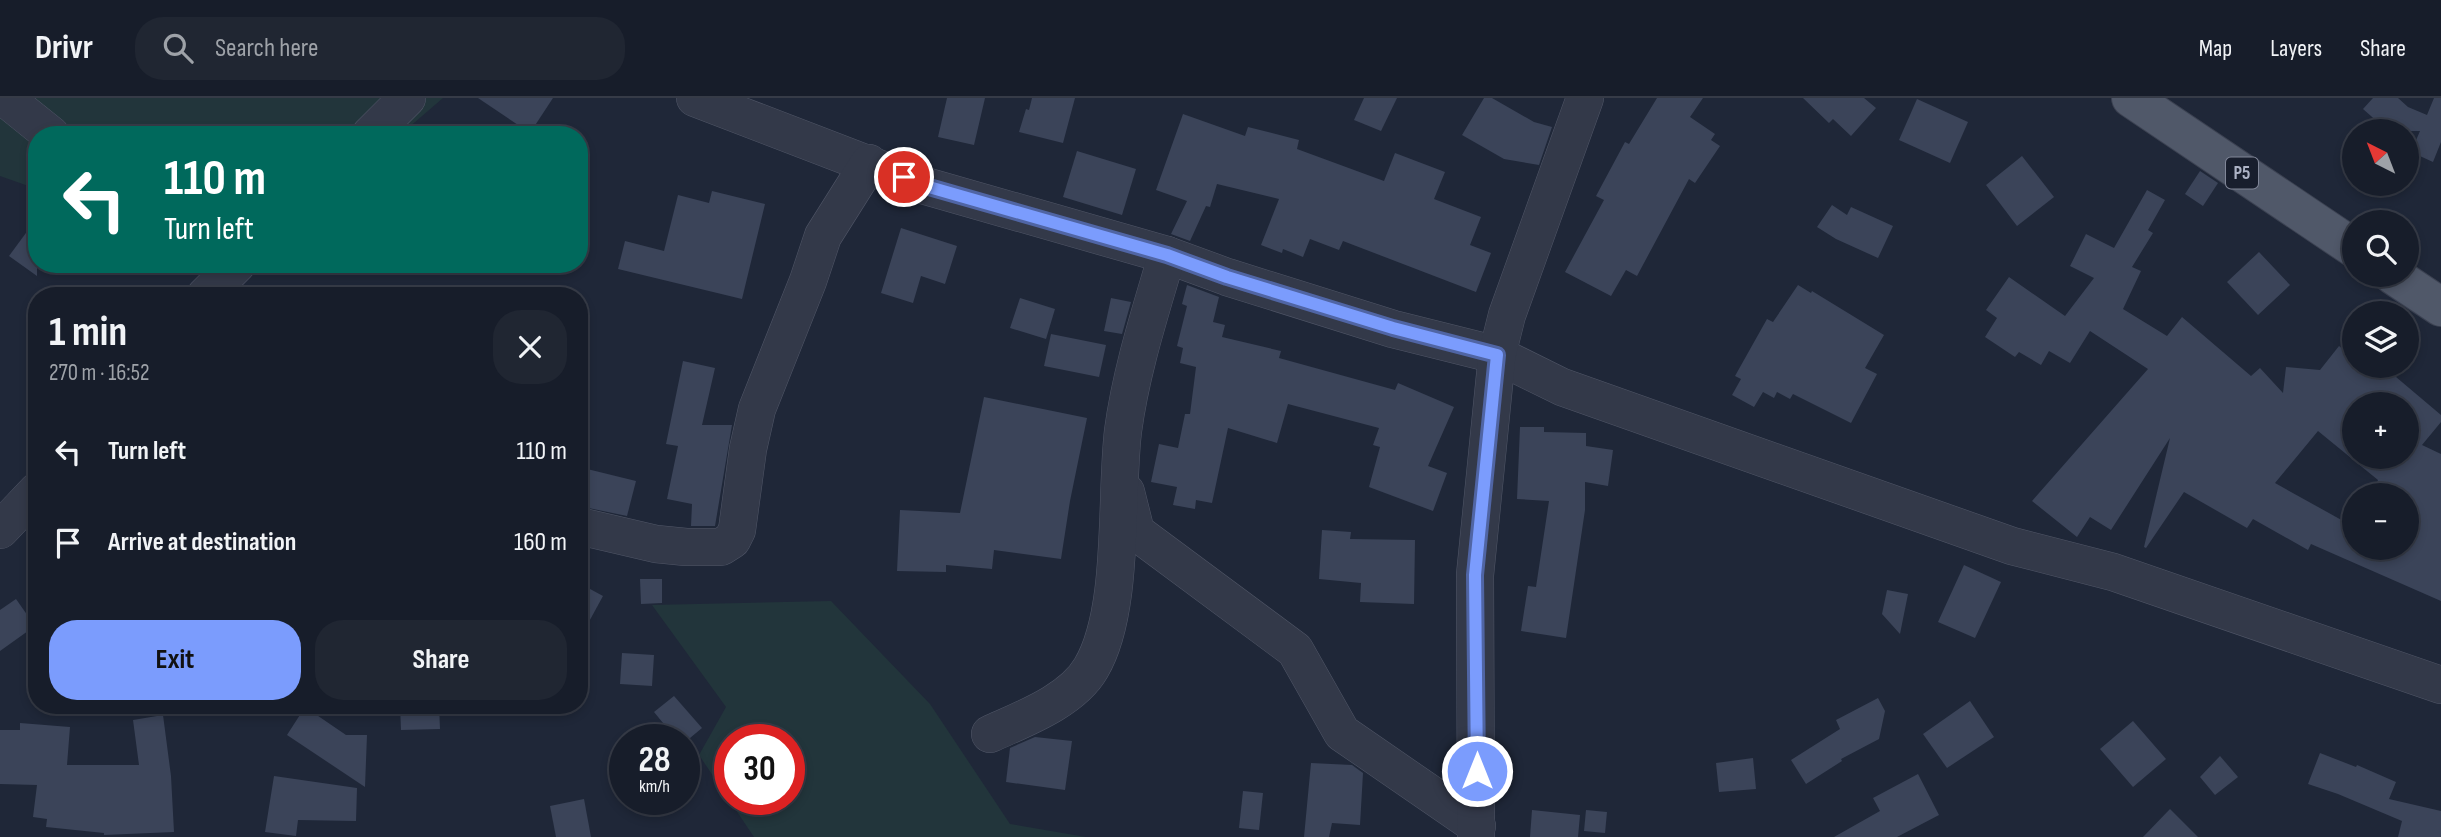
<!DOCTYPE html>
<meta charset="utf-8">
<style>
body{margin:0;font-family:"Sofia Sans Condensed",sans-serif;background:#202632;color:#f1f3f6;height:100vh;display:flex;flex-direction:column;font-size:26px;white-space:nowrap}
*{box-sizing:border-box;margin:0}
p{font-size:23px;color:#9ea2a8}
.icon{flex:none;width:38px;height:38px;fill:none;stroke:currentColor;stroke-width:2;stroke-linecap:round;stroke-linejoin:round}
.map{position:relative;flex:1;overflow:hidden}
.drawer{position:absolute;left:28px;top:189px;width:560px;height:427px;display:flex;flex-direction:column;background:#171d2a;border-radius:28px;box-shadow:0 4px 10px #0003,0 0 0 2px #363b47}
.drawer>*{flex:none}
.top-card{position:absolute;left:28px;top:28px;width:560px;height:147px;border-radius:28px;box-shadow:0 4px 10px #0003,0 0 0 2px #363b47;background:#00695c;color:#fff;overflow:hidden}
.needle{width:46px;rotate:318deg}
.controls{position:absolute;left:2342px;top:21px;display:grid;gap:14px}
.controls a{display:grid;place-items:center;width:77px;height:77px;border-radius:50%;background:#171d2a;box-shadow:0 4px 10px #0003,0 0 0 2px #363b47;font-size:35px}
.speed{position:absolute;left:609px;top:626px;display:flex;gap:14px;font-size:35px;font-weight:700;text-align:center}
.speed>*{display:grid;place-content:center;width:91px;height:91px;border-radius:50%;background:#171d2a;box-shadow:0 4px 10px #0003,0 0 0 2px #363b47;line-height:1}
.speed small{font-size:18px;font-weight:400}
.speed .limit{border:10px solid #d22;background:#fff;color:#111}
.pin{position:absolute;display:grid;place-items:center;width:60px;height:60px;color:#fff;margin:-30px;border:4px solid #fff;border-radius:50%;box-shadow:0 2px 7px #0007}
.me{position:absolute;width:77px;margin:-38px;rotate:0deg;stroke-linejoin:round;filter:drop-shadow(0 0 5px #0008)}
.turn{display:flex;align-items:center;gap:24px;height:147px;padding:0 21px;font-size:32px}
.turn .icon{width:91px;height:91px;stroke-width:2.5}
.turn b{display:block;font-size:49px;line-height:60px}
.round{display:grid;place-items:center;flex:none;width:74px;height:74px;border-radius:28px;background:#202632}
.headline{display:flex;align-items:center;justify-content:space-between;height:119px;padding:0 21px}
h1{font-size:42px;font-weight:700;line-height:52px}
.action{display:flex;gap:14px;margin-top:auto;padding:14px 21px}
.action a{flex:1;height:80px;border-radius:28px;background:#7b9cfd;color:#111;font-size:28px;font-weight:700;line-height:80px;text-align:center}
.action a+a{background:#202632;color:#f1f3f6}
ul{padding:0;list-style:none}
li{display:flex;align-items:center;gap:21px;height:91px;padding:0 21px}
li div{flex:1}
li b{display:block;font-size:26px}
li em{font-style:normal}
header{display:flex;align-items:center;gap:42px;box-sizing:border-box;height:98px;padding:0 35px;background:#171d2a;border-bottom:2px solid #363b47}
header strong{font-size:33px}
nav{display:flex;gap:38px;margin-inline-start:auto;font-size:24px}
.search{width:490px;height:63px;background:#202632;display:flex;align-items:center;gap:18px;box-sizing:border-box;padding:0 24px;border-radius:28px;color:#9ea2a8;font-size:26px}
.map>svg:first-child{display:block}
</style>
<header>
<strong>Drivr</strong>
<div class="search"><svg class="icon" aria-label="search" viewBox="0 0 24 24"><circle cx="10" cy="10" r="6"/><path d="M15 15l6 6"/></svg>Search here</div>
<nav><a>Map</a><a>Layers</a><a>Share</a></nav>
</header>
<div class="map">
<svg width="2441" height="739" viewBox="0 0 2441 739">
<rect width="100%" height="100%" fill="#1f2738"/>
<!-- green -->
<g fill="#22353b" fill-rule="evenodd">
<path d="M 0,0 L 443,0 L 400,37 L 37,37 L 37,91 L 0,78 Z"/>
<path d="M 831,503 L 930,606 L 1010,726 L 1086,739 L 754,739 L 699,657 L 726,609 L 652,507 ZM 730,642 L 789,642 L 789,702 L 730,702 Z"/>
</g>
<!-- building -->
<g fill="#3b4459" fill-rule="evenodd">
<path d="M 478,0 L 553,0 L 530,35 Z"/>
<path d="M 947,0 L 985,0 L 974,47 L 938,39 Z"/>
<path d="M 1032,0 L 1075,0 L 1063,45 L 1019,34 L 1026,11 L 1029,12 Z"/>
<path d="M 1364,0 L 1397,0 L 1381,33 L 1354,22 Z"/>
<path d="M 1484,0 L 1492,0 L 1534,24 L 1552,29 L 1539,67 L 1504,61 L 1462,37 Z"/>
<path d="M 1657,0 L 1703,0 L 1690,19 L 1715,36 L 1711,42 L 1720,48 L 1695,85 L 1689,81 L 1637,178 L 1626,172 L 1611,198 L 1565,174 L 1604,102 L 1596,98 L 1625,44 L 1629,46 Z"/>
<path d="M 1803,0 L 1864,0 L 1876,10 L 1851,38 L 1833,21 L 1829,25 Z"/>
<path d="M 2373,0 L 2398,0 L 2408,9 L 2427,17 L 2434,0 L 2441,0 L 2441,44 L 2433,64 L 2411,54 L 2420,33 L 2388,33 L 2363,11 Z"/>
<path d="M 1917,1 L 1968,24 L 1950,65 L 1899,42 Z"/>
<path d="M 1183,16 L 1245,38 L 1248,29 L 1299,42 L 1297,51 L 1384,83 L 1395,55 L 1445,74 L 1434,101 L 1481,119 L 1470,147 L 1491,155 L 1476,194 L 1343,143 L 1339,152 L 1310,141 L 1303,159 L 1283,151 L 1282,155 L 1261,147 L 1279,101 L 1217,86 L 1210,109 L 1206,108 L 1190,143 L 1171,136 L 1187,103 L 1156,92 Z"/>
<path d="M 1077,53 L 1136,71 L 1122,117 L 1063,99 Z"/>
<path d="M 2022,58 L 2054,99 L 2017,128 L 1986,87 Z"/>
<path d="M 2200,73 L 2218,85 L 2203,108 L 2185,96 Z"/>
<path d="M 2147,92 L 2165,102 L 2148,132 L 2153,135 L 2132,169 L 2141,173 L 2123,211 L 2167,238 L 2182,219 L 2251,278 L 2260,270 L 2283,295 L 2286,269 L 2320,272 L 2339,248 L 2354,260 L 2354,268 L 2383,268 L 2441,317 L 2441,324 L 2422,347 L 2441,356 L 2441,503 L 2311,446 L 2308,452 L 2253,421 L 2247,430 L 2184,394 L 2146,450 L 2144,449 L 2170,340 L 2111,432 L 2090,419 L 2077,439 L 2032,403 L 2148,271 L 2090,233 L 2070,265 L 2049,253 L 2041,267 L 2019,254 L 2015,259 L 1985,239 L 1997,220 L 1986,212 L 2009,179 L 2065,218 L 2094,180 L 2070,168 L 2086,136 L 2114,150 ZM 2354,306 L 2406,306 L 2406,359 L 2354,359 ZM 2318,333 L 2378,382 L 2372,397 L 2406,397 L 2406,450 L 2354,450 L 2354,429 L 2275,385 Z"/>
<path d="M 712,93 L 765,106 L 742,201 L 618,171 L 625,143 L 664,153 L 678,97 L 709,105 Z"/>
<path d="M 1832,107 L 1847,117 L 1851,109 L 1893,128 L 1878,160 L 1836,141 L 1817,129 Z"/>
<path d="M 37,120 L 37,178 L 9,158 Z"/>
<path d="M 901,130 L 957,148 L 945,186 L 921,178 L 913,205 L 881,195 Z"/>
<path d="M 2259,154 L 2290,187 L 2258,217 L 2227,184 Z"/>
<path d="M 1187,187 L 1219,199 L 1213,224 L 1225,227 L 1222,239 L 1281,253 L 1279,260 L 1395,292 L 1398,285 L 1454,309 L 1428,368 L 1447,375 L 1433,413 L 1369,389 L 1380,349 L 1373,347 L 1379,330 L 1288,306 L 1277,345 L 1228,330 L 1212,405 L 1196,402 L 1195,411 L 1173,407 L 1177,389 L 1151,384 L 1159,346 L 1178,350 L 1185,316 L 1190,316 L 1196,269 L 1180,265 L 1183,250 L 1177,248 L 1187,208 L 1182,206 Z"/>
<path d="M 1798,187 L 1811,195 L 1812,193 L 1884,237 L 1865,270 L 1877,276 L 1851,325 L 1793,296 L 1790,301 L 1777,294 L 1774,300 L 1763,294 L 1754,309 L 1732,297 L 1741,281 L 1735,278 L 1767,221 L 1773,224 Z"/>
<path d="M 1020,200 L 1055,211 L 1046,241 L 1010,230 Z"/>
<path d="M 1111,200 L 1131,204 L 1122,236 L 1104,233 Z"/>
<path d="M 1051,236 L 1106,247 L 1099,279 L 1044,268 Z"/>
<path d="M 683,263 L 715,270 L 702,327 L 732,327 L 715,428 L 691,428 L 692,406 L 667,401 L 678,348 L 666,346 Z"/>
<path d="M 984,299 L 1087,320 L 1070,403 L 1061,461 L 994,452 L 992,471 L 946,467 L 946,474 L 897,473 L 900,412 L 960,415 Z"/>
<path d="M 1520,329 L 1544,329 L 1544,334 L 1586,335 L 1586,348 L 1613,352 L 1608,388 L 1585,384 L 1585,412 L 1566,540 L 1521,533 L 1528,488 L 1536,489 L 1549,403 L 1517,401 Z"/>
<path d="M 579,369 L 636,383 L 627,418 L 579,408 Z"/>
<path d="M 1322,432 L 1351,434 L 1350,441 L 1415,442 L 1414,506 L 1360,504 L 1361,485 L 1319,481 Z"/>
<path d="M 1964,467 L 2001,484 L 1975,540 L 1938,524 Z"/>
<path d="M 640,481 L 662,481 L 662,505 L 641,506 Z"/>
<path d="M 579,485 L 603,498 L 579,542 Z"/>
<path d="M 1887,492 L 1908,496 L 1900,536 L 1882,516 Z"/>
<path d="M 16,501 L 35,528 L 0,553 L 0,512 Z"/>
<path d="M 622,555 L 654,557 L 652,588 L 620,586 Z"/>
<path d="M 674,598 L 702,630 L 684,645 L 684,642 L 677,642 L 654,614 Z"/>
<path d="M 1878,600 L 1885,613 L 1879,641 L 1841,661 L 1842,663 L 1806,686 L 1791,662 L 1840,631 L 1836,622 Z"/>
<path d="M 1970,603 L 1994,639 L 1947,670 L 1923,636 Z"/>
<path d="M 400,607 L 439,607 L 440,631 L 401,632 Z"/>
<path d="M 305,609 L 346,637 L 367,637 L 365,689 L 287,637 Z"/>
<path d="M 163,617 L 171,678 L 174,734 L 104,737 L 104,735 L 46,729 L 47,721 L 33,719 L 37,687 L 0,686 L 0,632 L 20,632 L 20,625 L 70,629 L 67,667 L 139,667 L 133,622 Z"/>
<path d="M 2133,623 L 2166,661 L 2133,689 L 2100,651 Z"/>
<path d="M 1035,639 L 1072,643 L 1065,692 L 1006,684 L 1010,650 Z"/>
<path d="M 2320,655 L 2356,669 L 2357,667 L 2396,684 L 2389,701 L 2441,713 L 2441,739 L 2398,739 L 2402,723 L 2338,696 L 2308,686 Z"/>
<path d="M 2220,658 L 2238,679 L 2215,697 L 2200,679 Z"/>
<path d="M 1753,660 L 1756,691 L 1719,694 L 1716,665 Z"/>
<path d="M 1311,665 L 1352,667 L 1363,675 L 1360,727 L 1332,725 L 1329,739 L 1304,739 Z"/>
<path d="M 1918,676 L 1939,717 L 1897,739 L 1834,739 L 1880,713 L 1873,700 Z"/>
<path d="M 274,678 L 357,690 L 356,723 L 298,722 L 296,738 L 265,734 Z"/>
<path d="M 1243,693 L 1263,695 L 1259,732 L 1239,730 Z"/>
<path d="M 584,701 L 591,739 L 556,739 L 550,708 Z"/>
<path d="M 2170,711 L 2198,739 L 2143,739 Z"/>
<path d="M 1532,712 L 1580,717 L 1578,739 L 1530,739 Z"/>
<path d="M 1586,712 L 1607,714 L 1605,735 L 1584,733 Z"/>
</g>
<g fill="none" stroke-linecap="round" stroke-linejoin="round">
<defs>
<g id="minor">
<path d="M 5,0 L 51,37"/>
<path d="M 695,0 L 922,87 L 1167,157 L 1227,179 L 1393,231 L 1497,257 L 1562,289 L 2012,448 L 2113,474 L 2441,587"/>
<path d="M 370,37 L 407,0"/>
<path d="M 205,198 L 237,166"/>
<path d="M 1126,394 L 1136,434 L 1295,552 L 1342,635 L 1477,728"/>
<path d="M 579,428 L 656,446 L 686,449 L 721,449 L 732,442 L 737,432 L 748,351 L 757,311 L 808,183 L 823,138 L 869,65"/>
<path d="M 0,432 L 37,393"/>
<path d="M 990,636 C 1023,621 1072,603 1091,570 C 1125,513 1115,400 1123,333 C 1131,273 1150,215 1167,157"/>
<path d="M 1476,739 L 1475,477 L 1497,257 L 1507,217 L 1585,0"/>
</g>
<g id="major">
<path d="M 2131,0 L 2354,150"/>
<path d="M 2393,177 L 2441,209"/>
</g>
</defs>
<!-- minor casing -->
<use href="#minor" stroke="#505667" stroke-width="38"/>
<!-- major casing -->
<use href="#major" stroke="#3c4252" stroke-width="40"/>
<!-- minor -->
<use href="#minor" stroke="#333949" stroke-width="37"/>
<!-- major -->
<use href="#major" stroke="#505869" stroke-width="38"/>
</g>
<g fill="none" stroke-linecap="round" stroke-linejoin="round">
<defs>
<path id="route" d="M 904,79 L 922,87 L 1167,157 L 1227,179 L 1393,230 L 1497,257 L 1475,477 L 1477,673"/>
</defs>
<!-- route casing -->
<use href="#route" stroke="#5065a4" stroke-width="18"/>
<!-- route -->
<use href="#route" stroke="#7b9cfd" stroke-width="12"/>
</g>
<g text-anchor="middle" dominant-baseline="central" stroke-width="5" stroke-linejoin="round" paint-order="stroke">
<!-- shield labels -->
<rect fill="#181e2d" stroke="#808698" stroke-width="2" x="2226" y="59.5" width="32" height="31" rx="5"/>
<g font-size="19" font-weight="bold" fill="#adb3c6">
<text x="2242" y="75">P5</text>
</g>
</g>
</svg>
<div class="controls">
<a><svg class="needle" viewBox="-14 -14 28 28"><path d="M0-13l5 13h-10z" fill="#e53935"/><path d="M0 13l5-13h-10z" fill="#9ea2a8"/></svg></a>
<a><svg class="icon" aria-label="search" viewBox="0 0 24 24"><circle cx="10" cy="10" r="6"/><path d="M15 15l6 6"/></svg></a>
<a><svg class="icon" aria-label="layers" viewBox="0 0 24 24"><path d="M12 4l9 5-9 5-9-5zM3 14l9 5 9-5"/></svg></a>
<a>+</a>
<a>−</a>
</div>
<div class="speed"><div>28<small>km/h</small></div><div class="limit">30</div></div>
<div class="pin" style="left:904px;top:79px;background:#d93025"><svg class="icon" aria-label="arrive" viewBox="0 0 24 24"><path d="M6 21V4h12l-3 4 3 4H6"/></svg></div>
<svg class="me" style="left:1477px;top:673px" viewBox="-20 -20 40 40"><circle r="17" fill="#7b9cfd" stroke="#fff" stroke-width="3"/><path d="M0-11L8 9 0 5-8 9z" fill="#fff"/></svg>
<div class="top-card">
<div class="turn"><svg class="icon" aria-label="left" viewBox="0 0 24 24"><path d="M17 20v-9H6M10 6l-5 5 5 5"/></svg><div><b>110 m</b>Turn left</div></div>
</div>
<section class="drawer">
<div class="headline"><div><h1>1 min</h1><p>270 m · 16:52</p></div><a class="round"><svg class="icon" aria-label="close" viewBox="0 0 24 24"><path d="M6 6l12 12M18 6L6 18"/></svg></a></div>
<ul>
<li><svg class="icon" aria-label="left" viewBox="0 0 24 24"><path d="M17 20v-9H6M10 6l-5 5 5 5"/></svg><div><b>Turn left</b></div><em>110 m</em></li>
<li><svg class="icon" aria-label="arrive" viewBox="0 0 24 24"><path d="M6 21V4h12l-3 4 3 4H6"/></svg><div><b>Arrive at destination</b></div><em>160 m</em></li>
</ul>
<div class="action"><a>Exit</a><a>Share</a></div>
</section>
</div>
